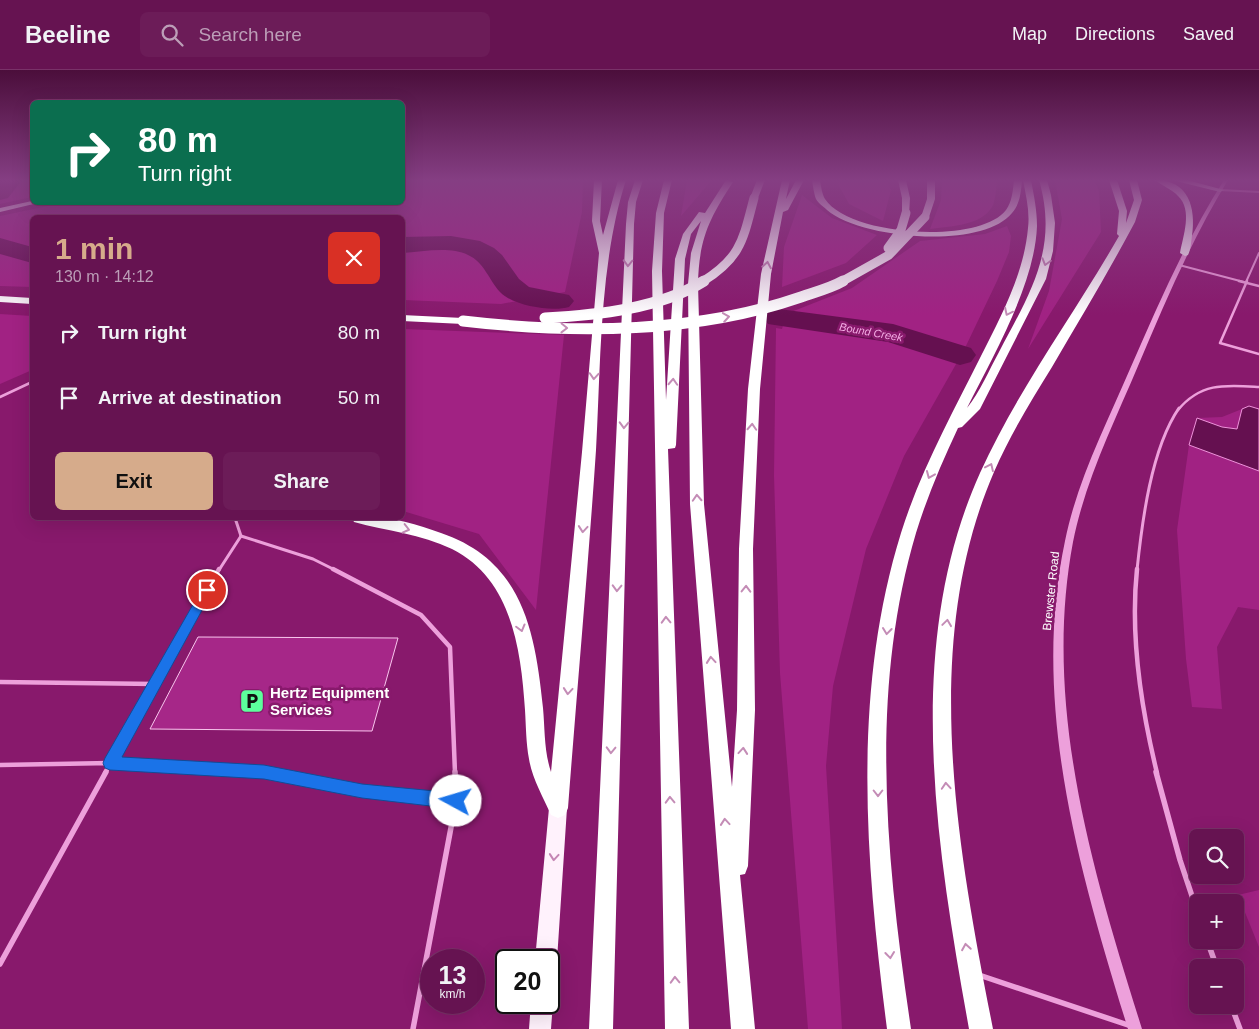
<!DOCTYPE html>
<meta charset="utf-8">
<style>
body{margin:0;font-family:Arial,sans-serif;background:#6c1c58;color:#f1f3f6;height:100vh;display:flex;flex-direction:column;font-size:19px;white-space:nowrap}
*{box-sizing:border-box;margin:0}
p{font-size:16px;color:#bc9eb7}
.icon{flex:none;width:28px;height:28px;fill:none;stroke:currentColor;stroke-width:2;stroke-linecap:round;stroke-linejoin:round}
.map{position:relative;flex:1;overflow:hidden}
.drawer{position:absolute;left:30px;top:145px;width:375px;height:305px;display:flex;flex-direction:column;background:#661351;border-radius:8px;box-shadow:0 5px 20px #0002,0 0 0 1px #793268}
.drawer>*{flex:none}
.top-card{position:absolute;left:30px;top:30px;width:375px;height:105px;border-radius:8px;box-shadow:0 5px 20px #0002,0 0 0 1px #793268;background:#0b6e4f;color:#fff;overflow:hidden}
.tools{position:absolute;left:1189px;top:759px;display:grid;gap:10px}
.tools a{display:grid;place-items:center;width:55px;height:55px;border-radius:8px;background:#661351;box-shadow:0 5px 20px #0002,0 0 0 1px #793268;font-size:25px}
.speed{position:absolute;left:420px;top:879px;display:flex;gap:10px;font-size:25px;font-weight:700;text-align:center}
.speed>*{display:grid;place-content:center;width:65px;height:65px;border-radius:50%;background:#661351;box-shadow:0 5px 20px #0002,0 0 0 1px #793268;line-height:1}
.speed small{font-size:12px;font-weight:400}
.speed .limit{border:2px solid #111;border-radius:8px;background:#fff;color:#111}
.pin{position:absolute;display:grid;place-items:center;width:42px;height:42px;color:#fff;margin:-21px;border:2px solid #fff;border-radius:50%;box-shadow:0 1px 5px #0007}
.me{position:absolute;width:55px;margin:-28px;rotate:276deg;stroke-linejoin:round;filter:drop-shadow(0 0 4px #0008)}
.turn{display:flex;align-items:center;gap:18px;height:105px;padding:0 25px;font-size:22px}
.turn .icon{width:65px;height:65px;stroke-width:2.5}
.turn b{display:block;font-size:35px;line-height:42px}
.round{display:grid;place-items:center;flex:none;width:52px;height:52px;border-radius:8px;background:#6c1c58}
.overview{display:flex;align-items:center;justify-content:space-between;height:85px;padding:0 25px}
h1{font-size:30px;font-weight:700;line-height:38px;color:#d6ab8b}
.action{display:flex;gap:10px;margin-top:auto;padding:10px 25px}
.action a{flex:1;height:58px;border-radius:8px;background:#d6ab8b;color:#111;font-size:20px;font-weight:700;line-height:58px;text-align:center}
.action a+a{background:#6c1c58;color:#f1f3f6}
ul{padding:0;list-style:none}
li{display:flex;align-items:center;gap:15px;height:65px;padding:0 25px}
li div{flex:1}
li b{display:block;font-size:19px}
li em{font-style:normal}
header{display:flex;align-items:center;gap:30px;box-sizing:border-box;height:70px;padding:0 25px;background:#661351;border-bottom:1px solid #793268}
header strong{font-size:24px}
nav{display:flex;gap:28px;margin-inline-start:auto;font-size:18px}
.search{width:350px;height:45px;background:#6c1c58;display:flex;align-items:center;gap:12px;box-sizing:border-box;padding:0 18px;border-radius:8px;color:#bc9eb7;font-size:19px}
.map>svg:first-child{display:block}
</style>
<header>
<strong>Beeline</strong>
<div class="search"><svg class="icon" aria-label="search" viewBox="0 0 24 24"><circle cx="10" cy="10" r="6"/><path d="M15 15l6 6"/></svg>Search here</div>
<nav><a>Map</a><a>Directions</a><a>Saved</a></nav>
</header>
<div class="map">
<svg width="1259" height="959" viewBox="0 0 1259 959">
<rect width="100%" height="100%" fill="#88196c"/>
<!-- green -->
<g fill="#a12283">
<path d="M 0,110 L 32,110 L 32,127 L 0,134 Z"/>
<path d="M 403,110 L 583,110 L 582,142 L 565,222 L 501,234 L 403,230 L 402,148 L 32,148 L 32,217 L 0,216 L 0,146 L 67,132 L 402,132 Z"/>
<path d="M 687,110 L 712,110 L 681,146 Z"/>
<path d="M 840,110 L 887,110 L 891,120 L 883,151 L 849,134 L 838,114 Z"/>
<path d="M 942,110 L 997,110 C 996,118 996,130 992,137 C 981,156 950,156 930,159 L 941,130 Z"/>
<path d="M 1055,110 L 1094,110 L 1099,121 L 1101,162 L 1028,279 L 1049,221 L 1062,149 Z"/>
<path d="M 802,125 L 832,148 L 877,165 L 846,193 L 782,217 L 784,177 Z"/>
<path d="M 1007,156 L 1011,166 L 1009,182 L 997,211 L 964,280 L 904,386 L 866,479 L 833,616 L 826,696 L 842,959 L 808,959 L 780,603 L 774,405 L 776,258 L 782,259 L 786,244 L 852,218 L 920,171 L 985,164 Z"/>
<path d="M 0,244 L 32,246 L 32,300 L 0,314 Z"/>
<path d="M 403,259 L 564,265 L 536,540 L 479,464 L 403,441 Z"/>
<path d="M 1242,339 L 1238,359 L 1222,357 L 1197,348 L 1222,347 Z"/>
<path d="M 1189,375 L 1259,401 L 1259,540 L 1238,537 L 1217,577 L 1222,639 L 1192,637 L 1186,589 L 1177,460 Z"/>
<path d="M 1259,820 L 1259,877 L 1238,825 Z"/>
</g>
<!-- water -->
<path fill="#651050" stroke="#ef93db" d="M 1249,336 L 1259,339 L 1259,401 L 1189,375 L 1197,348 L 1222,357 L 1237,359 L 1242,339 Z"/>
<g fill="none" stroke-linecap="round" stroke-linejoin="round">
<!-- river -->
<g fill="#651050" fill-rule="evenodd">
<path d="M 0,110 L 22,110 L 8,128 L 0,130 Z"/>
<path d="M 451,166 L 480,171 L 494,178 L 502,185 L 519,209 L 529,217 L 569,225 L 574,231 L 569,237 C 552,242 513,236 500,222 C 489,210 484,192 468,185 C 449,176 423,182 402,183 L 402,167 Z"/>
<path d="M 0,168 L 32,177 L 32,193 L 0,184 Z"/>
<path d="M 779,239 L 893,254 L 971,278 L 976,285 L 971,292 L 960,295 L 888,272 L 768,254 L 764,248 L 768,242 Z"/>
</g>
</g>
<!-- building -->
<path fill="#a62788" stroke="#f9c6ee" d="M 198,567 L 398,568 L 372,661 L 150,659 Z"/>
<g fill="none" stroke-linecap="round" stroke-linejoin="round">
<!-- service-far4 -->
<g stroke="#eda0db" stroke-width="2">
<path d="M 1220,120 L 1259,122"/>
<path d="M 1179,195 L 1244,212"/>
<path d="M 1246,212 L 1259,183"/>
</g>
<!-- service-far3 -->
<g stroke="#eda0db" stroke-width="2.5">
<path d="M 1239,211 L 1259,216"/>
<path d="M 1247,211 L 1220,273 L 1259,284"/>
<path d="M 0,327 L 32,312"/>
<path d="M 1178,340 C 1201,312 1226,315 1259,317"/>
</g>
<!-- service-far2 -->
<g stroke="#eda0db" stroke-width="3">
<path d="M 235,448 L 241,466"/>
<path d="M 241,466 L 313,489 L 335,500"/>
<path d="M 219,500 L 241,466"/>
<path d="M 1137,500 C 1142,452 1151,379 1179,338"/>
</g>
<!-- service-far1 -->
<g stroke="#eda0db" stroke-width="4.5">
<path d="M 333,499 L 421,545 L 450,577 L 455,703"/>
<path d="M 1137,499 C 1130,566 1141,638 1157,703"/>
<path d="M 0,612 L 155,614"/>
<path d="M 0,695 L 110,693 L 272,703"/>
<path d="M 105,703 L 219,499"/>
</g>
<!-- service -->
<g stroke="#eda0db" stroke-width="5.5">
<path d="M 265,702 L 362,721 L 456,731"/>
<path d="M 1156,702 L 1180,790 L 1198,844"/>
<path d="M 1207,870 L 1217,898"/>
<path d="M 0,894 L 106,702"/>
<path d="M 979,905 L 1131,956"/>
<path d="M 1231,935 L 1240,959"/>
<path d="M 413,959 L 456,731 L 455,702"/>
</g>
<!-- tertiary -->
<path fill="#eda0db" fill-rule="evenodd" d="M 1224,110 L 1228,110 C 1192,169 1165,232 1138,296 C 1114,353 1085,411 1073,472 C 1042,637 1093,802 1142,959 L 1128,959 C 1080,803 1030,635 1065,471 C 1077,411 1106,355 1130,299 C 1158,235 1186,170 1224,110 Z"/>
<!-- trunk -->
<g fill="#fff2fc" fill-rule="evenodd">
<path d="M 558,729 L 565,731 L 567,738 L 557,890 L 554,898 L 549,899 L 549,890 L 535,890 L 549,738 L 551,731 Z"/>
<path d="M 549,924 L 553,932 L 551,959 L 529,959 L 531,932 L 549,932 Z"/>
</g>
<!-- motorway -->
<g fill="#fff" fill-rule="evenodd">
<path d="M 594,110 L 602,110 L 600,151 L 603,165 L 618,110 L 626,110 C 599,194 601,292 596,380 C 588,499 577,619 568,738 L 565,745 L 558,748 L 551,745 C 543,727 532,708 529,689 C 526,673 526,656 525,640 C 521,580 512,509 452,479 C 421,464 387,461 354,452 L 352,448 C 381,444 414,453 441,463 C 523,491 535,561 543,638 C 545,659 544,681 551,702 L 582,382 L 599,183 L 592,151 Z"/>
<path d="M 635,110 L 643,110 L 636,132 L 634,154 L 613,959 L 589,959 L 626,154 L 628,132 Z"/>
<path d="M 664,110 L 672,110 L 664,143 L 662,201 L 666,330 L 675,189 L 683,164 L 699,142 L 705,143 L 726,110 L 733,112 C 709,149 699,169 698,214 L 704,434 L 732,717 L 737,640 L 739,479 L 748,319 L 761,204 L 782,110 L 790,110 L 786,129 L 796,110 L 804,110 L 788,140 L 783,142 L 771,204 L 760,319 L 753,479 L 755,640 L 748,796 L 745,804 L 740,805 L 755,959 L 731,959 L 690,434 L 688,214 L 691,183 L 701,151 L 691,164 L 685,189 L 676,375 L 675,378 L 668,379 L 689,959 L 665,959 L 652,201 L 656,143 Z"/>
<path d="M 757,110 L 765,110 L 758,128 L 754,130 L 750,128 Z"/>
<path d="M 812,110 L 820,110 C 821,116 822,124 825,129 C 849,166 979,175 1006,140 C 1012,132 1013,120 1014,110 L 1022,110 C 1021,122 1020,134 1012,143 C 982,180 861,169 827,140 C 824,137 818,133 816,129 C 814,124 813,116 812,110 Z"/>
<path d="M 898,110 L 906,110 L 910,128 L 909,145 L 902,143 L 902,128 Z"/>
<path d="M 927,110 L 935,110 L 935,129 L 929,147 L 925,150 L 921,147 L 927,129 Z"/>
<path d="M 1023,110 L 1031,110 C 1034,126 1037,140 1037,156 C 1035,214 993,286 967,338 C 980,322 989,300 999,282 C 1030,223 1059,179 1039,110 L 1047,110 L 1051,125 L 1055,153 L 1053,181 L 1046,209 L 980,339 L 962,357 L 958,358 C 942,392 927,427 916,463 C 868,624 887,796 911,959 L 887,959 C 866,795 851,624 901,463 C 920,402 952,344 981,286 C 1001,246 1024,204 1028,158 C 1030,142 1026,126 1023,110 Z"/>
<path d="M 1109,110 L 1117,110 L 1127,141 L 1126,153 L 1134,130 L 1129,110 L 1137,110 L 1142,130 L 1135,152 C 1109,201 1080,249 1052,297 C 1031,331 1010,365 994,402 C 919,575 958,781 993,959 L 969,959 C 937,779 902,576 980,403 C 1018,319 1074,245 1119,166 L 1117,164 L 1119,141 Z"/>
<path d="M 1155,110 C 1189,110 1196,138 1192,166 C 1191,172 1191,179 1188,185 L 1185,186 L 1180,183 C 1183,166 1193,140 1178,126 C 1172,119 1162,116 1155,110 Z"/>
<path d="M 1172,110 L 1187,110 L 1224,120 L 1220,122 Z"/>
<path d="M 32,131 L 32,132 L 42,132 L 0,142 L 0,138 Z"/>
<path d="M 0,226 L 32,228 L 32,234 L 0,232 Z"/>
<path d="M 402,245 L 463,248 L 468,251 L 463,254 L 402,251 Z"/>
</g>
<!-- motorway-bridge-far1 -->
<g stroke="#fff" stroke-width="9">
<path d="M 888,178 L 901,160 L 906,143"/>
<path d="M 702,212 C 741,188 743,170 754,128"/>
<path d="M 841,212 L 889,185 L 925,147"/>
</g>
<!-- motorway-bridge -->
<g stroke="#fff" stroke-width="11">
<path d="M 545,248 C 597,245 659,239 704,211"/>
<path d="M 463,251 C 574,264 694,264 801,227 C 815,222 831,218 843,211"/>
</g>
</g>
<!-- one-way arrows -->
<defs><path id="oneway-chevron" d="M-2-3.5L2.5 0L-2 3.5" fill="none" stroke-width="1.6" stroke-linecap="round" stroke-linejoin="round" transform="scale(1.25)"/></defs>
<g stroke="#c48cb6">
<use href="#oneway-chevron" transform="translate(1046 192) rotate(106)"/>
<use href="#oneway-chevron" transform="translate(628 193) rotate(92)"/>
<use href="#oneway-chevron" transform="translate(767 195) rotate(-80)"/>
<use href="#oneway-chevron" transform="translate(1008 242) rotate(116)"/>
<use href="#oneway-chevron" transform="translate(726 247) rotate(-9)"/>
<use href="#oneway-chevron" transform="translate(564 258) rotate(1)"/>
<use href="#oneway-chevron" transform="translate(594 306) rotate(94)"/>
<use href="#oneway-chevron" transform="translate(673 312) rotate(-87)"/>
<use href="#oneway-chevron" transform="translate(624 355) rotate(92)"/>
<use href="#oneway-chevron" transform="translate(752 357) rotate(-87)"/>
<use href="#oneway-chevron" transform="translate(990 397) rotate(-65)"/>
<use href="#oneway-chevron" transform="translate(930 405) rotate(113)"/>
<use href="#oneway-chevron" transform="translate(697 428) rotate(-93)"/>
<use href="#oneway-chevron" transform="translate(406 459) rotate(14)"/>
<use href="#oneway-chevron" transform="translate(583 459) rotate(95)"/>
<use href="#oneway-chevron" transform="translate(617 518) rotate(92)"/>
<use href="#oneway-chevron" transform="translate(746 519) rotate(-89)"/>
<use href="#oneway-chevron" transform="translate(666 550) rotate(-92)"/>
<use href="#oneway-chevron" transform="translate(947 553) rotate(-82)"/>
<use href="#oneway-chevron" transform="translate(521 558) rotate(75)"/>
<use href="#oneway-chevron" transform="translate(887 561) rotate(97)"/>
<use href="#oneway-chevron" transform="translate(711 590) rotate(-95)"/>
<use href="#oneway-chevron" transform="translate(568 621) rotate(95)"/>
<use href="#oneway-chevron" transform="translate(611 680) rotate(92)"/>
<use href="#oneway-chevron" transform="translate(743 681) rotate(-85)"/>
<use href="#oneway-chevron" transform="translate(946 716) rotate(-94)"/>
<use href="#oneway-chevron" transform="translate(878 723) rotate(90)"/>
<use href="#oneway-chevron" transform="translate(670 730) rotate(-92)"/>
<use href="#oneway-chevron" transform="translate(725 752) rotate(-95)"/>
<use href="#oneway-chevron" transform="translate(966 877) rotate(-99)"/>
<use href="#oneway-chevron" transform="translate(890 885) rotate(83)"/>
<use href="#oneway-chevron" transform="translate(675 910) rotate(-92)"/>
</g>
<use stroke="#c486b4" href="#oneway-chevron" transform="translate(554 787) rotate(95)"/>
<!-- sky -->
<linearGradient id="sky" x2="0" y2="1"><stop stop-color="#4b0e3b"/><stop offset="0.45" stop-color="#853e83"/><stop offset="1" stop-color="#853e83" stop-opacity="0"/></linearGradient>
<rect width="1259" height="245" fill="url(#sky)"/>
<!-- route -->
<path fill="#1a73e8" stroke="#114b97" d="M 207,516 L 211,517 L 213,520 L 122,687 L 264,695 L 362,714 L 456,723 L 462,726 L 464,731 L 462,736 L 456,739 L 362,728 L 264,709 L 110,700 L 105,698 L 103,693 L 105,688 L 203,517 Z"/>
<!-- icons -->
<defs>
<symbol id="parking-square" viewBox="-11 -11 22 22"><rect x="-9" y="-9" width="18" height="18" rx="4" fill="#5cff9c" stroke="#88196c"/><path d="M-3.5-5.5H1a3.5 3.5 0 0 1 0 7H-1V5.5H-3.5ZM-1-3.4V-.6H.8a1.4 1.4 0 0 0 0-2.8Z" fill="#111"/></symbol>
</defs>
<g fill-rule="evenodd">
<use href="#parking-square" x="238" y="617" width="28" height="28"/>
</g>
<g text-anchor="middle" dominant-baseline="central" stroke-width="5" stroke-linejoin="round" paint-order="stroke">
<!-- far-water labels -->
<g font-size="11" font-style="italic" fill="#f4ace4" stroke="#88196c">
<text transform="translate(871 262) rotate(10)">Bound Creek</text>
</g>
<!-- street labels -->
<g font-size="12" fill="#fff" stroke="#88196c">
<text transform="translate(1051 521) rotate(-84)">Brewster Road</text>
</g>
<!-- near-poi labels -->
<g font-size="15" font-weight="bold" fill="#fff" stroke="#88196c" text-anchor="start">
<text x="270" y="622">Hertz Equipment<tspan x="270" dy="17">Services</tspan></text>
</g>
</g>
</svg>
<div class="tools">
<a><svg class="icon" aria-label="search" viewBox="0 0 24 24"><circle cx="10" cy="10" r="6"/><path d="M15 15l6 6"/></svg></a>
<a>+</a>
<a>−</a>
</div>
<div class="speed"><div>13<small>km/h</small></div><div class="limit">20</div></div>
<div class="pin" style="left:207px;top:520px;background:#d93025"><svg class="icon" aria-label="arrive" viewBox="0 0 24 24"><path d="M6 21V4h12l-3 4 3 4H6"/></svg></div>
<svg class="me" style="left:456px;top:731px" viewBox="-20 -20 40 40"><circle r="19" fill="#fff"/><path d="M0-13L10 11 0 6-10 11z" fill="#1a73e8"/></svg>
<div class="top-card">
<div class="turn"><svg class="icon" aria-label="right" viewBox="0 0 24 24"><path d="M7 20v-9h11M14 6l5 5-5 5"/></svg><div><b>80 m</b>Turn right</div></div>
</div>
<section class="drawer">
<div class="overview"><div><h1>1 min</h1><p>130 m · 14:12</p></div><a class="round" style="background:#d93025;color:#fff"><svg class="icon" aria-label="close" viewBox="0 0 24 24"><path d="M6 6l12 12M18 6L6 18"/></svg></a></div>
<ul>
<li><svg class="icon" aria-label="right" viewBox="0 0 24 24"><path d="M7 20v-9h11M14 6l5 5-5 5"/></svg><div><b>Turn right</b></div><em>80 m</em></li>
<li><svg class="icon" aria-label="arrive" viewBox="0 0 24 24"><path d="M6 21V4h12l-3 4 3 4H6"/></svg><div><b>Arrive at destination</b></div><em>50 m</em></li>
</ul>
<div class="action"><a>Exit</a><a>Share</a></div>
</section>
</div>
